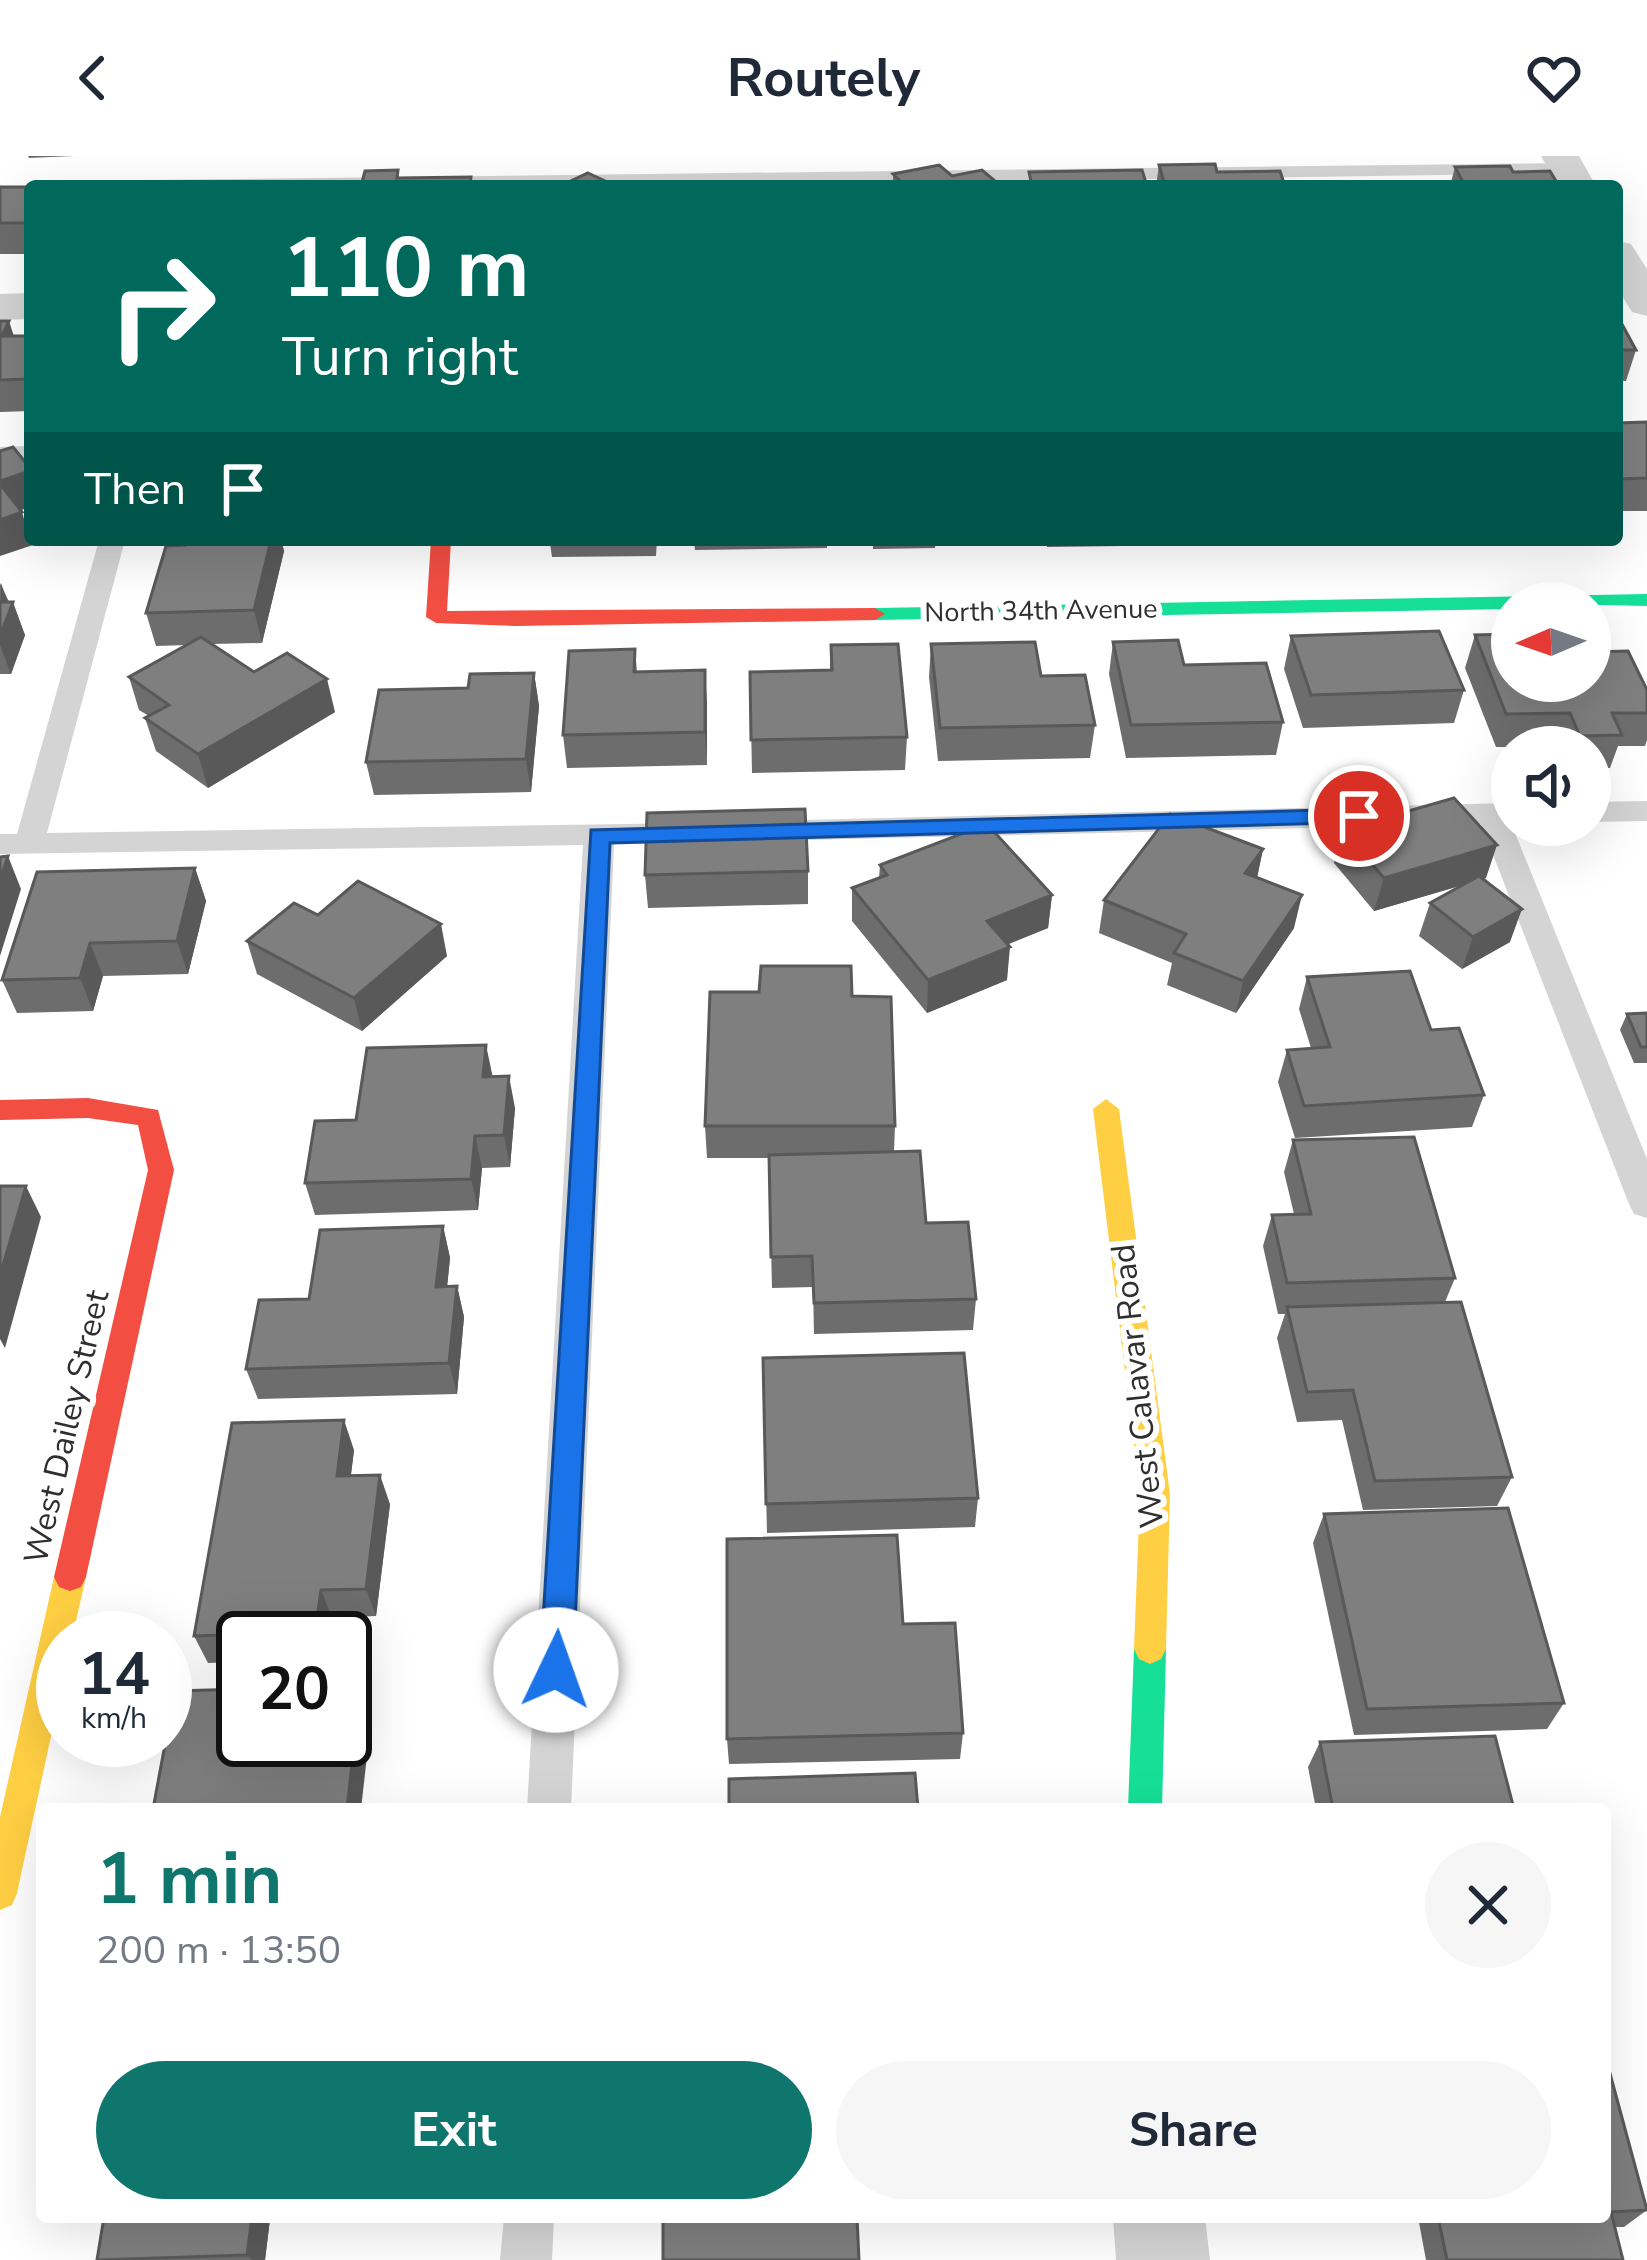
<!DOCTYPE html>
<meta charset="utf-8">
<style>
body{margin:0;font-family:"Nunito Sans",sans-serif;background:#f6f6f7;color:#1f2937;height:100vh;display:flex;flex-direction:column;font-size:45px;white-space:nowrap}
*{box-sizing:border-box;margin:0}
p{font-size:39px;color:#747a83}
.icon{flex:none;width:66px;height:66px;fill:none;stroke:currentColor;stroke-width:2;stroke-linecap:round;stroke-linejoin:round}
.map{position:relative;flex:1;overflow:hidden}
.drawer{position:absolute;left:36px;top:1647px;width:1575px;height:420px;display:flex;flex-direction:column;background:#fff;border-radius:12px;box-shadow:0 12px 48px #0002}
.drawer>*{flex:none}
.banner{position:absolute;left:24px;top:24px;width:1599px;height:366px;border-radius:12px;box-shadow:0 12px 48px #0002;background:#00695c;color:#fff;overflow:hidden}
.needle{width:78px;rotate:268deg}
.buttons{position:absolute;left:1491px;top:426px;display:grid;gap:24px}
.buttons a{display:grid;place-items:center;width:120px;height:120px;border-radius:50%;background:#fff;box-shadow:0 12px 48px #0002;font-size:60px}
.speed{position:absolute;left:36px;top:1455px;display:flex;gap:24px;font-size:60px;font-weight:700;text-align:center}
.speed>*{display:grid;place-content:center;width:156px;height:156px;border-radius:50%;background:#fff;box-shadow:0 12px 48px #0002;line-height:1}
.speed small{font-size:30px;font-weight:400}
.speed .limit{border:6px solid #111;border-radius:18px;background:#fff;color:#111}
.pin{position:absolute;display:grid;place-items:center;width:102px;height:102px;color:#fff;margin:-51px;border:6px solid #fff;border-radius:50%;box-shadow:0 3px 12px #0007}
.me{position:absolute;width:132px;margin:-66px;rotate:3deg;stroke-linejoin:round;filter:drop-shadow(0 0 9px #0008)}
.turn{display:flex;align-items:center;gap:42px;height:252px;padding:0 60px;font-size:54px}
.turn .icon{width:156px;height:156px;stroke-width:2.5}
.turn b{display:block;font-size:84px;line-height:102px}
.then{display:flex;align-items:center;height:114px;padding:0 60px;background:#0003;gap:24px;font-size:45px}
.round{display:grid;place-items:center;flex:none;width:126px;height:126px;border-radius:63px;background:#f6f6f7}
.head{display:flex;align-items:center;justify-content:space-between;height:204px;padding:0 60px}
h1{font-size:72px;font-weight:700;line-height:90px;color:#0f766e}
.action{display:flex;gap:24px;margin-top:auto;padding:24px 60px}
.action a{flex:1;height:138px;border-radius:72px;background:#0f766e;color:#fff;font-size:48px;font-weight:700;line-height:138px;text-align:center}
.action a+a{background:#f6f6f7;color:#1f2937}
header{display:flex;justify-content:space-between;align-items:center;height:156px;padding:0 60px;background:#fff;font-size:54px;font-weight:700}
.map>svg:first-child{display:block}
</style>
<header><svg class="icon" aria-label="back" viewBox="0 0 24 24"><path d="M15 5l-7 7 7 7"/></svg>Routely<svg class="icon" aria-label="heart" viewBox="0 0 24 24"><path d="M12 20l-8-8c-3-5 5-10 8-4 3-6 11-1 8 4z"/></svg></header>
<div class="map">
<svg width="1647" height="2104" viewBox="0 0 1647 2104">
<rect width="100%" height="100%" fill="#fff"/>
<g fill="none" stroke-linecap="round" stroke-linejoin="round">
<!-- lane -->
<g fill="#d4d4d4" fill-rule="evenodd">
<path d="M 1567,7 L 1577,13 L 1574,17 L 675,30 L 136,30 L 147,24 Z"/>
<path d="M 30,290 L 30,306 L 0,307 L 0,291 Z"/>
<path d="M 99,384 L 125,384 L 47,677 L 692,667 L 707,677 L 692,687 L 614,688 L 571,1653 L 527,1653 L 583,689 L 0,698 L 0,678 L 17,678 Z"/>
<path d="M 1647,645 L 1647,665 L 1590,666 L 1590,646 Z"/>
<path d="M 1512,647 L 1511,667 L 1647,1003 L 1647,1062 L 1634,1058 L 1629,1048 L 1481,668 L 759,685 L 744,675 L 759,665 Z"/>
<path d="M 504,2061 L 554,2061 L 552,2104 L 500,2104 Z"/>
</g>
<!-- street -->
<g fill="#d4d4d4" fill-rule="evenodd">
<path d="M 1541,0 L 1579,0 L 1596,30 L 1558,30 Z"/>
<path d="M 1617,85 L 1631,88 L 1647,113 L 1647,160 L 1632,156 L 1617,132 Z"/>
<path d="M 30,137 L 30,163 L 0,164 L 0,138 Z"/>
<path d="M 1113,2061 L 1205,2061 L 1210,2104 L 1116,2104 Z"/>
</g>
<!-- fast -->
<g fill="#16e098" fill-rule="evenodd">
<path d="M 1647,438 L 1647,450 L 1512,447 L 1512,453 L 875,464 L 865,458 L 875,452 Z"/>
<path d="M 1150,1478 L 1161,1483 L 1166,1493 L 1162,1653 L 1128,1653 L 1134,1493 L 1139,1483 Z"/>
</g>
<!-- slow -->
<g fill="#ffcf43" fill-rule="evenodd">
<path d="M 1106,943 L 1119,953 L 1170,1338 L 1166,1493 L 1161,1503 L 1150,1508 L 1139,1503 L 1134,1493 L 1140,1338 L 1093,953 Z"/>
<path d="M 70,1407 L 81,1411 L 86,1421 L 72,1482 L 63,1482 L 63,1525 L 17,1737 L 12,1749 L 0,1754 L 0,1661 L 54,1421 L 59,1411 Z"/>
</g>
<!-- jam -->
<g fill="#f24e42" fill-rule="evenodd">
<path d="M 431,384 L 451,384 L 447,455 L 875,452 L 885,458 L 875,464 L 516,470 L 436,467 L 426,461 Z"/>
<path d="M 88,942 L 158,954 L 174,1014 L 86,1421 L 81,1431 L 70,1435 L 59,1431 L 54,1421 L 148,1014 L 138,969 L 88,962 L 0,964 L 0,944 Z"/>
</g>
</g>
<!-- wall -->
<g fill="#6d6d6d">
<path d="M 28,0 L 74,0 L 29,2 Z"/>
<path d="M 1159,9 L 1217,16 L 1285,30 L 1156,30 Z"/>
<path d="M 1455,11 L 1513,16 L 1559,30 L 1450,30 Z"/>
<path d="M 893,18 L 952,20 L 1001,30 L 893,30 Z"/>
<rect x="0" y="31" width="30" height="67"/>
<path d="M 1617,159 L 1636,194 L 1626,225 L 1617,225 Z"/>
<path d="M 0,165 L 14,180 L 30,180 L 30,255 L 0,256 Z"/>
<path d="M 1647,266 L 1647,355 L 1617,355 L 1617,267 Z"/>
<path d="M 187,384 L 338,384 L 281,384 L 284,395 L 262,487 L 212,488 L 254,516 L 335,556 L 208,632 L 156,595 L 145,562 L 149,560 L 139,554 L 129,521 L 187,489 L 156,490 L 146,457 Z"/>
<path d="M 512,384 L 657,384 L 656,400 L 552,401 L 550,387 L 512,388 Z"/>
<path d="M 694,384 L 827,384 L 827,392 L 695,394 Z"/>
<path d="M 873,384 L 936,384 L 935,392 L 873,393 Z"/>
<path d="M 1046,384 L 1125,384 L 1124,390 L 1047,391 Z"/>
<path d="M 1315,384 L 1364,384 L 1315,386 Z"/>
<path d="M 0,427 L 25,479 L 11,518 L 0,518 Z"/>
<path d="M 1475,479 L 1512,525 L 1647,534 L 1647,584 L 1645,590 L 1618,590 L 1610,612 L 1590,612 L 1590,591 L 1496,591 L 1465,512 Z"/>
<path d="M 1291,480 L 1464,534 L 1454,567 L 1303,572 L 1284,513 Z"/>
<path d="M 1113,486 L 1184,509 L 1283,566 L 1276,599 L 1126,602 L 1109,518 Z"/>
<path d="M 931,488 L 1041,520 L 1095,569 L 1090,602 L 938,605 L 929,521 Z"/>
<path d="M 831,489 L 907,581 L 905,614 L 752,617 L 750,516 L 830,514 Z"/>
<path d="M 635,493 L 637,516 L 705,514 L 707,609 L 567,612 L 563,579 Z"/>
<path d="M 534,517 L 539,550 L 531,636 L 374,639 L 366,606 L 468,532 Z"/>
<path d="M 1342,674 L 1486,722 L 1483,723 L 1510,786 L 1462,813 L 1419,780 L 1430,747 L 1463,729 L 1374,755 L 1334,707 Z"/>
<path d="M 1263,693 L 1257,722 L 1294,772 L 1236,857 L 1167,829 L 1172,807 L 1099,777 L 1104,744 Z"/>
<path d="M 880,709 L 1052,739 L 1048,772 L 1008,788 L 1007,824 L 927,857 L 852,765 L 852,732 L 879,722 Z"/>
<path d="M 195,712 L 206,745 L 188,818 L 103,820 L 93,855 L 17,857 L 2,824 Z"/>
<path d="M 808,715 L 808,748 L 648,752 L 645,719 Z"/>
<path d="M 318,759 L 447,800 L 362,875 L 257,818 L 247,785 Z"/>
<path d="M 1307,821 L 1431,874 L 1484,939 L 1472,971 L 1295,982 L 1278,926 L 1287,894 L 1311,892 L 1299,853 Z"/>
<path d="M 759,836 L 852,840 L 895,970 L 894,996 L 926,1067 L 976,1143 L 973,1174 L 814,1178 L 813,1131 L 772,1132 L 769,1002 L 707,1002 L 705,970 Z"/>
<path d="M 1647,857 L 1647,907 L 1634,907 L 1620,874 L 1627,858 Z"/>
<path d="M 492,921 L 515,952 L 510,1011 L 482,1012 L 478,1054 L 315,1059 L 305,1027 L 356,964 Z"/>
<path d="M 1293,984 L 1455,1122 L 1445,1146 L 1512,1321 L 1497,1350 L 1363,1354 L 1342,1264 L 1297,1266 L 1277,1182 L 1285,1158 L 1278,1158 L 1263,1090 L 1272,1059 L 1294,1058 L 1284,1016 Z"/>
<path d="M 443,1070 L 450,1102 L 447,1130 L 457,1130 L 464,1161 L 457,1238 L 258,1243 L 246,1213 L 309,1143 Z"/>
<path d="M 763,1202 L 978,1342 L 975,1371 L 767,1377 Z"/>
<path d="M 354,1294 L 351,1319 L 390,1348 L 376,1460 L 332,1462 L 330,1482 L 243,1482 L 243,1506 L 208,1507 L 194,1480 Z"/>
<path d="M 1324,1358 L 1564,1547 L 1547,1573 L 1354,1579 L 1313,1387 Z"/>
<path d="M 963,1577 L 960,1603 L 729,1608 L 727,1583 Z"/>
<path d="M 1320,1586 L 1514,1653 L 1316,1653 L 1308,1611 Z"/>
<path d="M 1605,1899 L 1647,2054 L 1624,2071 L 1615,2071 L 1623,2104 L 1426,2104 L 1418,2061 L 1605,2061 Z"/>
<path d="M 104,2061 L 297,2061 L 270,2063 L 265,2104 L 97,2104 Z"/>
</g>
<!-- shaded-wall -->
<g fill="#595959">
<path d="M 9,165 L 19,196 L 2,180 Z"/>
<path d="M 30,315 L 30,351 L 10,358 L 0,325 Z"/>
<path d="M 22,356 L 30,384 L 33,389 L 0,400 L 0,364 Z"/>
<path d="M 271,384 L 281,384 L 284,395 L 262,487 L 254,454 Z"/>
<path d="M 1,427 L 10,453 L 13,446 L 25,479 L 11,518 L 0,489 Z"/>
<path d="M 705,514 L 707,547 L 707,609 L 705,576 Z"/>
<path d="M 534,517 L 539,550 L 531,636 L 526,603 Z"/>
<path d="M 327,523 L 335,556 L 208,632 L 198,598 Z"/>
<path d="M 1497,689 L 1486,722 L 1374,755 L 1384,722 Z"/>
<path d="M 1263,693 L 1256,726 L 1245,717 Z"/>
<path d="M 8,700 L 21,733 L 0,800 L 0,724 Z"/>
<path d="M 195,712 L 206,745 L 188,818 L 177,785 Z"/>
<path d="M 1052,739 L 1048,772 L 984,798 L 987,765 Z"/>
<path d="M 1302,739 L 1294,772 L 1236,857 L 1243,825 Z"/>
<path d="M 1522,753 L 1510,786 L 1462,813 L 1473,781 Z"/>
<path d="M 441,768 L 447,800 L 362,875 L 354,842 Z"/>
<path d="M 90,787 L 103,820 L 93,855 L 80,822 Z"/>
<path d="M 1010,791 L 1007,824 L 927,857 L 928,824 Z"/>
<path d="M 486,889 L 493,922 L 483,921 Z"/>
<path d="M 509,920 L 515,952 L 510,1011 L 504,979 Z"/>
<path d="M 475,980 L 482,1012 L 478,1054 L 471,1023 Z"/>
<path d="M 26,1030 L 41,1061 L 5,1192 L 0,1183 L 0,1120 Z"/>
<path d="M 443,1070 L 450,1102 L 444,1162 L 436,1131 Z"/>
<path d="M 457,1130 L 464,1161 L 457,1238 L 449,1207 Z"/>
<path d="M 344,1264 L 354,1294 L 347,1349 L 337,1320 Z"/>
<path d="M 380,1319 L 390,1348 L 376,1460 L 366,1433 Z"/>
<path d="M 321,1434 L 332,1462 L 330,1482 L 318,1482 L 315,1476 Z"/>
<path d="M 361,1529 L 372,1556 L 361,1653 L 347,1653 Z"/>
<path d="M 252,2061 L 268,2061 L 270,2063 L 265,2104 L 252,2104 L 247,2099 Z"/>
</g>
<!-- building -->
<g fill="#7f7f7f" stroke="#595959" stroke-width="3">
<path d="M 1215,8 L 1217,16 L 1280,15 L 1285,30 L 1165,30 L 1159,9 Z"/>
<path d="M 939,9 L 952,20 L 982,14 L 1001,30 L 905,30 L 893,18 Z"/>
<path d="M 1510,10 L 1513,16 L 1550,15 L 1559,30 L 1465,30 L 1455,11 Z"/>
<path d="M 398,14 L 397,22 L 471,21 L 470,30 L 361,30 L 365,15 Z"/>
<path d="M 1142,14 L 1147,30 L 1032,30 L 1029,16 Z"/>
<path d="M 588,17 L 616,30 L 560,30 Z"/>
<path d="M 1415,26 L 1417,30 L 1312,30 L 1311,27 Z"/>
<path d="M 194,28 L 193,30 L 80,30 Z"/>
<rect x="0" y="31" width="30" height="36"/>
<path d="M 1617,159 L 1636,194 L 1617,194 Z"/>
<path d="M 0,165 L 9,165 L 2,180 L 30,180 L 30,223 L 0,224 Z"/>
<path d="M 1647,266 L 1647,322 L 1617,323 L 1617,267 Z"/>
<path d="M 13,291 L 30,312 L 30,315 L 0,325 L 0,295 Z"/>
<path d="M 0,328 L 22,356 L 0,364 Z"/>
<path d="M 187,384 L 271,384 L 254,454 L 146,457 L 166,390 L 185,389 Z"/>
<path d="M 0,446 L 13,446 L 0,480 Z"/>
<path d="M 1439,475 L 1464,534 L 1311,539 L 1291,480 Z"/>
<path d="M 1512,478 L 1512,525 L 1590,525 L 1590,496 L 1628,495 L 1647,534 L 1647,557 L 1612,557 L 1622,579 L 1580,580 L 1570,557 L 1506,558 L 1475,479 Z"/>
<path d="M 201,481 L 254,516 L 287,497 L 327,523 L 198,598 L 145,562 L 169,549 L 129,521 Z"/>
<path d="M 1178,484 L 1184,509 L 1266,507 L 1283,566 L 1131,569 L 1113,486 Z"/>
<path d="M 1035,486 L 1041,520 L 1085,519 L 1095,569 L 940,572 L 931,488 Z"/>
<path d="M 898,488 L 907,581 L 751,584 L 750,516 L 832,514 L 831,489 Z"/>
<path d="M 635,493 L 634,516 L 705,514 L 705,576 L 563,579 L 569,495 Z"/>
<path d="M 534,517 L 526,603 L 366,606 L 379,534 L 468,532 L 470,518 Z"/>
<path d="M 1454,642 L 1497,689 L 1384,722 L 1342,674 Z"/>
<path d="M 805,653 L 808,715 L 645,719 L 647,657 Z"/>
<path d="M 1170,658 L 1263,693 L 1245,717 L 1302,739 L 1243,825 L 1174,797 L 1186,778 L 1104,744 Z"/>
<path d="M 987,668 L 1052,739 L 987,765 L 1010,791 L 928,824 L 852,732 L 887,719 L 880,709 Z"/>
<path d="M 8,700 L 0,724 L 0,701 Z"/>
<path d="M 195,712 L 177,785 L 90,787 L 80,822 L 2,824 L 37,716 Z"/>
<path d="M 1479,720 L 1522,753 L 1473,781 L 1430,747 Z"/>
<path d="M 358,725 L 441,768 L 354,842 L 247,785 L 294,747 L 318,759 Z"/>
<path d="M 761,810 L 851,810 L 852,840 L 891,841 L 895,970 L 705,970 L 710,836 L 759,836 Z"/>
<path d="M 1410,815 L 1431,874 L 1459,872 L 1484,939 L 1304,950 L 1287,894 L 1330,891 L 1307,821 Z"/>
<path d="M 1647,857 L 1647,891 L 1641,891 L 1627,858 Z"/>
<path d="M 486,889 L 483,921 L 509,920 L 504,979 L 475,980 L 471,1023 L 305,1027 L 315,965 L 356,964 L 367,892 Z"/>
<path d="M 1414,981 L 1455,1122 L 1287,1127 L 1272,1059 L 1311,1058 L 1293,984 Z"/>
<path d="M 920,995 L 926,1067 L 968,1066 L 976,1143 L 814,1147 L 812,1100 L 771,1101 L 769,999 Z"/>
<path d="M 0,1030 L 26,1030 L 0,1120 Z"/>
<path d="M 443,1070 L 436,1131 L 457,1130 L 449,1207 L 246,1213 L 259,1144 L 309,1143 L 320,1074 Z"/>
<path d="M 1461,1146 L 1512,1321 L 1375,1325 L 1353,1234 L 1307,1236 L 1287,1151 Z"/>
<path d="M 964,1197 L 978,1342 L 766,1348 L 763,1202 Z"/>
<path d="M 344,1264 L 337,1320 L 380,1319 L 366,1433 L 321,1434 L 315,1476 L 194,1480 L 232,1267 Z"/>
<path d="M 1508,1352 L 1564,1547 L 1367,1553 L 1324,1358 Z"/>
<path d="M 897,1379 L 903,1468 L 955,1467 L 963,1577 L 727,1583 L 727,1383 Z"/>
<path d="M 361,1529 L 347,1653 L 153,1653 L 175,1535 L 243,1533 L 243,1584 L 345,1584 L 345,1530 Z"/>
<path d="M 1495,1580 L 1514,1653 L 1333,1653 L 1320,1586 Z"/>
<path d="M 915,1617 L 918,1653 L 729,1653 L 729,1623 Z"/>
<path d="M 1605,1899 L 1647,2054 L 1611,2056 L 1623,2104 L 1447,2104 L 1438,2061 L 1605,2061 Z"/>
<path d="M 104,2061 L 252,2061 L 247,2099 L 97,2104 Z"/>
<path d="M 663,2061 L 857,2061 L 859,2104 L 663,2104 Z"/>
</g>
<!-- route -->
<path fill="#1a73e8" stroke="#114b97" stroke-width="3" d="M 1359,653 L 1370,660 L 1367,666 L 610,687 L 573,1514 L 568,1524 L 556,1529 L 545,1524 L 540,1514 L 591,674 Z"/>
<g text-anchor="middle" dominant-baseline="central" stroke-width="12" stroke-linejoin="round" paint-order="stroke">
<!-- far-street labels -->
<g font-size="27" fill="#2f2f2f" stroke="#fff">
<text transform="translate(1041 455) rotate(-1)">North 34th Avenue</text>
</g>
<!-- street labels -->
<g font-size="33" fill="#2f2f2f" stroke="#fff">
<text transform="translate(1138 1230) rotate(-96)">West Calavar Road</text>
<text transform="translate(67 1271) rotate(-77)">West Dailey Street</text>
</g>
</g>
</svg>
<div class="buttons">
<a><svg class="needle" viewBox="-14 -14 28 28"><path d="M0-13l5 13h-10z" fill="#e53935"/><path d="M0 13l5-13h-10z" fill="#747a83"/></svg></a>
<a><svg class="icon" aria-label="sound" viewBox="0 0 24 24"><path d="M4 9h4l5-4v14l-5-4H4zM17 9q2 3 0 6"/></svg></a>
</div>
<div class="speed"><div>14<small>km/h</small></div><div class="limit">20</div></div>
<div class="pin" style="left:1359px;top:660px;background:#d93025"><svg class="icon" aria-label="arrive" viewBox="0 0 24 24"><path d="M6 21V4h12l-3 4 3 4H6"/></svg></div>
<svg class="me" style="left:556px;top:1514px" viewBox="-20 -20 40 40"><circle r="19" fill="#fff"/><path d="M0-13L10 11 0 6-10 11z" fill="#1a73e8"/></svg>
<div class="banner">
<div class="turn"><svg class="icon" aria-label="right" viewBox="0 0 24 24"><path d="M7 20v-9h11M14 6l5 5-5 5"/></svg><div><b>110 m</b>Turn right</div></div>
<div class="then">Then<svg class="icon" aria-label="arrive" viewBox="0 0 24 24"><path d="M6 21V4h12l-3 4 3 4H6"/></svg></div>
</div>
<section class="drawer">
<div class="head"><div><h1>1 min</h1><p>200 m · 13:50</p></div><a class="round"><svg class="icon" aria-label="close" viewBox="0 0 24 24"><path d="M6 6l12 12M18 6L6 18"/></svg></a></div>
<div class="action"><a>Exit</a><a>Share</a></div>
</section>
</div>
